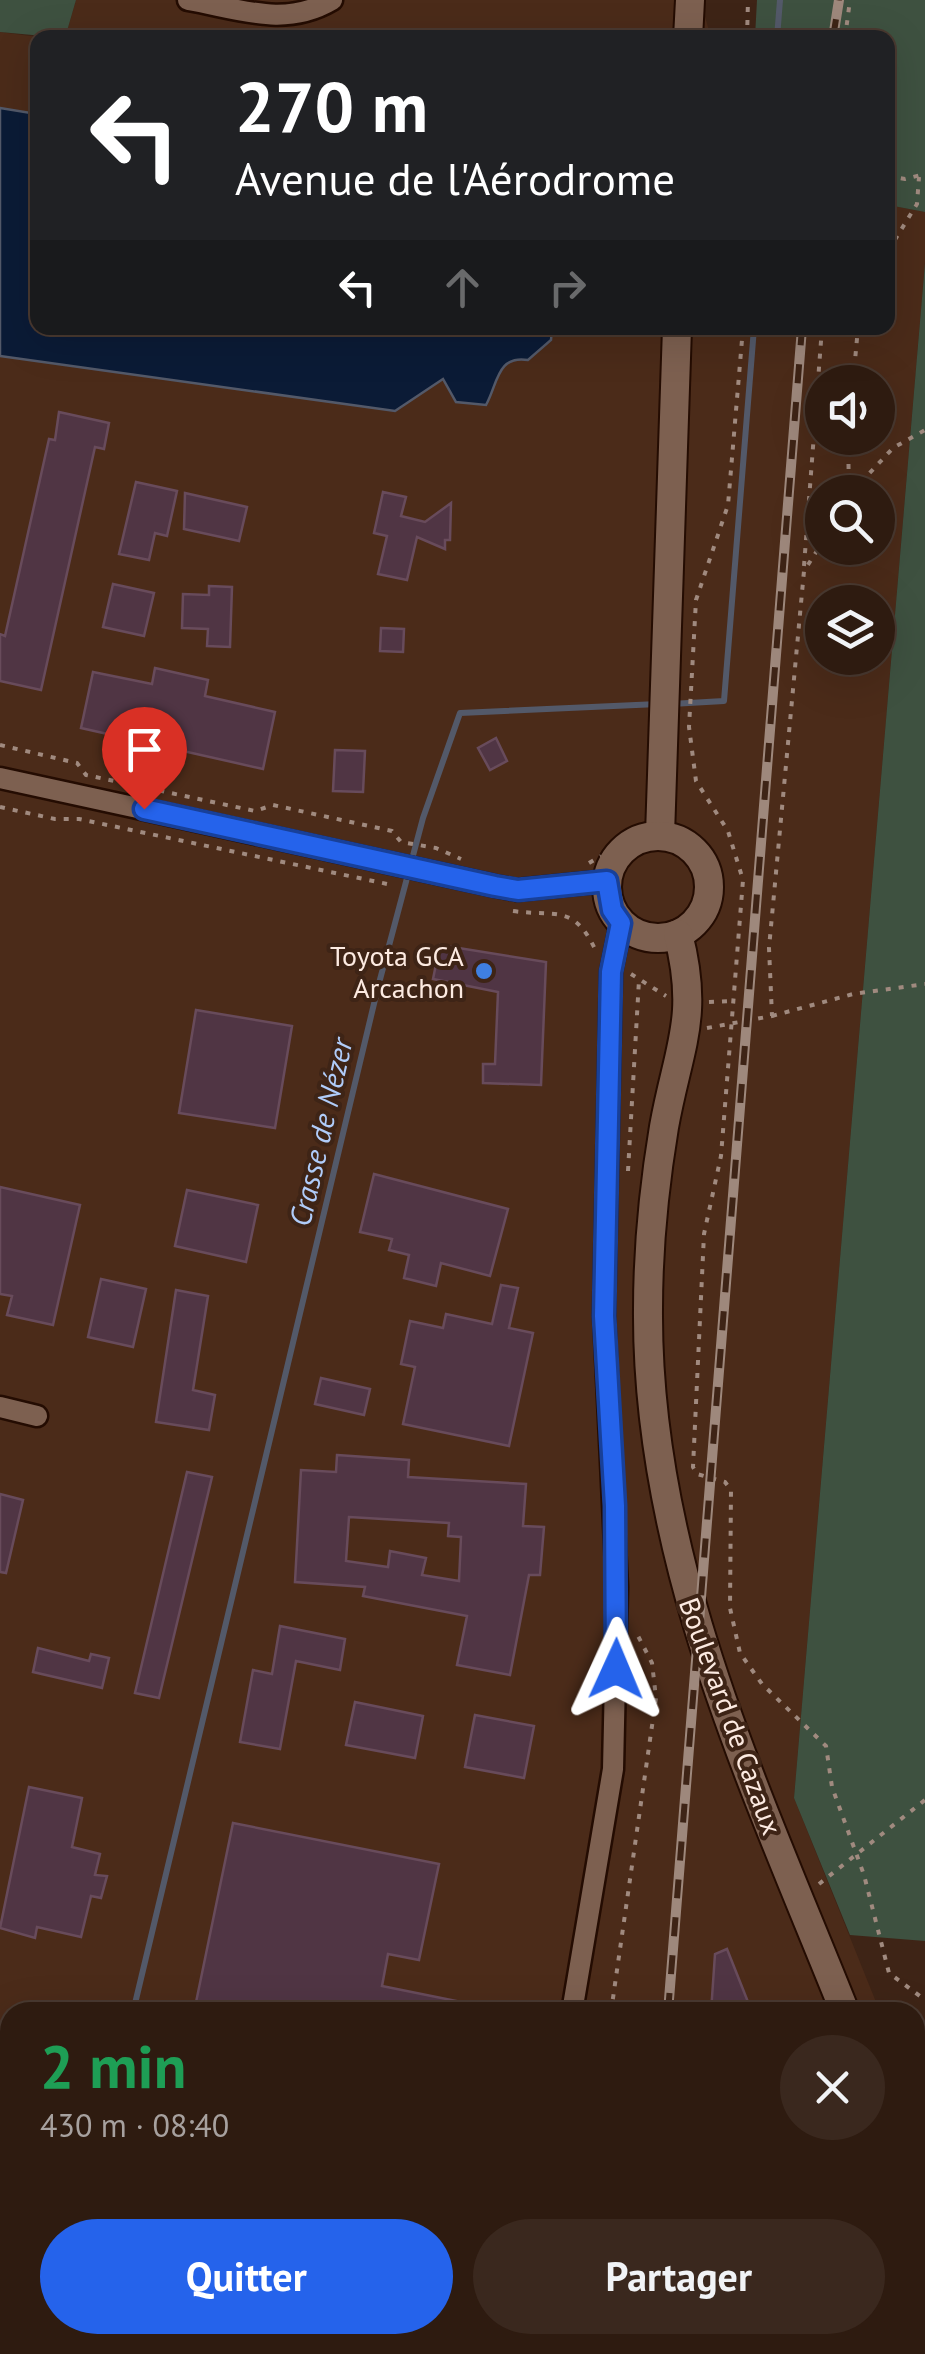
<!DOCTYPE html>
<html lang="fr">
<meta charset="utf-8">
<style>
body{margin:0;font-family:"PT Sans",sans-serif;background:#3a281e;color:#f1f3f6;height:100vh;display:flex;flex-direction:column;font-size:38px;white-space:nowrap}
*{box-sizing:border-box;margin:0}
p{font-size:32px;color:#a7a19f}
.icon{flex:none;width:55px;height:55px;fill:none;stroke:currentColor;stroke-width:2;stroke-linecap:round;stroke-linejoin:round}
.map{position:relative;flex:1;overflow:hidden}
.side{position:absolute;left:0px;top:2002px;width:925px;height:352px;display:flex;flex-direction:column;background:#2e1b10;border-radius:30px 30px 0 0;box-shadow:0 10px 40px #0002,0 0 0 2px #493930}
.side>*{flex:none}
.hud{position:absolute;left:30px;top:30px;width:865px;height:305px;border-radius:20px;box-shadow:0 10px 40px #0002,0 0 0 2px #493930;background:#202124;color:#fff;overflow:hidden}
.fabs{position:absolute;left:805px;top:365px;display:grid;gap:20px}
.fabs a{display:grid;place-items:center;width:90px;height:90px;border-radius:50%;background:#2e1b10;box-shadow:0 10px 40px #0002,0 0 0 2px #493930;font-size:50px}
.pin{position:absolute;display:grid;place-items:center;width:85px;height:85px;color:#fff;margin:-102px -42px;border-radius:50% 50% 50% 0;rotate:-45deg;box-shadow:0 0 10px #0007}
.pin .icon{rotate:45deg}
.me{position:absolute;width:110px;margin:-55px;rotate:1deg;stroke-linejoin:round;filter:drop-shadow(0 0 8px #0008)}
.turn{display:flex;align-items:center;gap:35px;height:210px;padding:0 40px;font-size:45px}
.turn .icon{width:130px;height:130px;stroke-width:2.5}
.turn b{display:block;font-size:70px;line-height:85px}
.lanes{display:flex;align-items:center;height:95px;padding:0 40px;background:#0003;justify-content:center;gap:50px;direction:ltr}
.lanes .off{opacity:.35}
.round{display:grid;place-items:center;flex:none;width:105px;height:105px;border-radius:52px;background:#3a281e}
.summary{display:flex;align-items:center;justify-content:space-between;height:170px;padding:0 40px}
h1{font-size:60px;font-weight:600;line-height:75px;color:#1e9e55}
.action{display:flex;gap:20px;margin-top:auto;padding:20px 40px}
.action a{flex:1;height:115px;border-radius:60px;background:#2563eb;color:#fff;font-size:40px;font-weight:600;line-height:115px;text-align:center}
.action a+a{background:#3a281e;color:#f1f3f6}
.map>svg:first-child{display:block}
</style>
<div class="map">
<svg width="925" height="2354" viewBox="0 0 925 2354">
<rect width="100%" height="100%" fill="#3e2416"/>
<!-- built -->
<g fill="#4b2b19" fill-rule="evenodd">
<path d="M 76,0 L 700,0 L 711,37 L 65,38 Z"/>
<path d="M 0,32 L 38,37 L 38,328 L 888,328 L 888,205 L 925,212 L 925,263 L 794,1798 L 880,2012 L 10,2012 L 10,2345 L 915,2345 L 915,2105 L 925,2132 L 925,2354 L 0,2354 ZM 822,382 L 878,382 L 878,438 L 822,438 ZM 822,492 L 878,492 L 878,548 L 822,548 ZM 822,602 L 878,602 L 878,658 L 822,658 Z"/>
</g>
<!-- green -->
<g fill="#3e5140">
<path d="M 0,0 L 76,0 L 65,38 L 0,32 Z"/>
<path d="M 757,0 L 925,0 L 925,212 L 888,205 L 888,38 L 755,37 Z"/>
<path d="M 925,263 L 925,1941 L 850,1935 L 794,1798 Z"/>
</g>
<!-- water -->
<path fill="#0b1b36" stroke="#535969" stroke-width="2.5" d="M 0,108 L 37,114 L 38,328 L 552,328 L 551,340 L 528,360 C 497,355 498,383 486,405 L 456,402 L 443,379 L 395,411 L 0,356 Z"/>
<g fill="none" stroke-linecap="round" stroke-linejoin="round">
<!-- stream -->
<g stroke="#535969" stroke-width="6">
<path d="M 777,38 L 780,0"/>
<path d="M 671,704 L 724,701 L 754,328"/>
<path d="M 133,2012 L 378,987 L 423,818 L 460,713 L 658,704"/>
<path d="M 45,2354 L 48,2345"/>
</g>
</g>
<!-- building -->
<g fill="#503544" stroke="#684b5b" stroke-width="2.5" fill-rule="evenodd">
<path d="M 59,412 L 109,423 L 104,449 L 95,447 L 41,690 L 0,681 L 0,634 L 5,636 L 49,439 L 55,440 Z"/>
<path d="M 136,482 L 177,491 L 167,536 L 155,533 L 149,560 L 119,554 Z"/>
<path d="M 383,492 L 406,497 L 401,516 L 425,522 L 451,503 L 450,540 L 445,540 L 445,549 L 417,537 L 407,580 L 378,574 L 387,536 L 374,533 Z"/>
<path d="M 185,493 L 247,507 L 239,541 L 184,529 Z"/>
<path d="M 113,584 L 154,593 L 144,636 L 103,627 Z"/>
<path d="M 209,586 L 232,587 L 230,647 L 207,646 L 208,629 L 182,628 L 183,594 L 209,595 Z"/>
<path d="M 381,628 L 404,629 L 403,652 L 380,651 Z"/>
<path d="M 155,668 L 208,680 L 205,696 L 275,712 L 263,769 L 81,728 L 93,672 L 152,684 Z"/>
<path d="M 496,738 L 507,761 L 490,770 L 478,748 Z"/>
<path d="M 335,750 L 365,751 L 363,792 L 333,791 Z"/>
<path d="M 440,945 L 546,962 L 541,1085 L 483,1083 L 483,1064 L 495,1064 L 498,992 L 433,979 Z"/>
<path d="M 196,1010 L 292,1026 L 275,1128 L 179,1113 Z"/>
<path d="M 374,1174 L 508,1209 L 490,1276 L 441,1263 L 436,1286 L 404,1278 L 409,1255 L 389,1250 L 392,1239 L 360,1232 Z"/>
<path d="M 0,1187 L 80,1205 L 53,1325 L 7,1315 L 12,1296 L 0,1294 Z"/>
<path d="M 187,1190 L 258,1205 L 246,1262 L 175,1246 Z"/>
<path d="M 101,1279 L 146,1289 L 133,1347 L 88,1337 Z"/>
<path d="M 501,1285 L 518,1288 L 509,1328 L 533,1333 L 509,1446 L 403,1424 L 415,1367 L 401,1364 L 410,1321 L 443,1328 L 446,1314 L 492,1324 Z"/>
<path d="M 176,1290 L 208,1296 L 193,1390 L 215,1395 L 209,1430 L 156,1422 Z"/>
<path d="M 321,1378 L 370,1389 L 364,1415 L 315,1404 Z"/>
<path d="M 337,1455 L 409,1460 L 408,1477 L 526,1484 L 523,1526 L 544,1527 L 540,1575 L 529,1575 L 510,1675 L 457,1665 L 467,1616 L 363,1596 L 365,1587 L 295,1582 L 301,1470 L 336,1472 ZM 349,1517 L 449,1523 L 448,1536 L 461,1537 L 459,1581 L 422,1575 L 426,1558 L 390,1551 L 388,1567 L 346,1561 Z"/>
<path d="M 187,1472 L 212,1477 L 159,1698 L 135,1693 Z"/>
<path d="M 0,1494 L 23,1500 L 6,1573 L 0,1572 Z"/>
<path d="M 280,1626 L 345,1639 L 340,1670 L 296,1661 L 280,1749 L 240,1742 L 253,1670 L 272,1674 Z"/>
<path d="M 38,1648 L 89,1661 L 91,1654 L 109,1658 L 102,1688 L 33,1672 Z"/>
<path d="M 355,1702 L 423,1716 L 415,1758 L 346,1745 Z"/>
<path d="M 475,1715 L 534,1726 L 524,1778 L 465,1767 Z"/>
<path d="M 29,1787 L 82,1798 L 72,1847 L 100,1854 L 95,1875 L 107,1876 L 101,1898 L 91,1896 L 81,1937 L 37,1927 L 35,1938 L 0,1928 Z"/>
<path d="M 233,1823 L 439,1864 L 419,1960 L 388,1954 L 382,1986 L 476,2005 L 475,2012 L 194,2012 Z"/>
<path d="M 727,1949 L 752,2012 L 711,2012 L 715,1954 Z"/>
</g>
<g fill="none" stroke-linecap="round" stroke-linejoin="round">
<defs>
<g id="minor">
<path d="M 188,0 C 240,9 285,28 332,0"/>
<path d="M 0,778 L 495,886 L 517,890 L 607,881"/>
<path d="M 0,1407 L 37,1416"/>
<path d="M 572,2012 L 613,1769 L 617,1587 L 604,1315 L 611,972 L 621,923"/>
<path d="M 476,2354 L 479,2345"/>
</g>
<g id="secondary">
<path d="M 688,38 L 690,0"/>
<path d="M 660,835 L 677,328"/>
<circle cx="658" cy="887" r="51"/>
<path d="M 678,934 C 700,1018 678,1048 664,1127 C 654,1187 648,1248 648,1309 C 646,1559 754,1785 845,2012"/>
<path d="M 915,2189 L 925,2213"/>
</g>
</defs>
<!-- minor casing -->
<use href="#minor" stroke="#240c02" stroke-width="25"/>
<!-- secondary casing -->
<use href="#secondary" stroke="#240c02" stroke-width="32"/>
<!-- path -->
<g stroke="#a08a7f" stroke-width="4" stroke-dasharray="5 8" stroke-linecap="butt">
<path d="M 747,38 L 748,0"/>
<path d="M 845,38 L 850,0"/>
<path d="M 888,176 L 905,179 L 925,174"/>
<path d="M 888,251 L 917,204 L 919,177"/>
<path d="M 743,328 L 728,505 L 696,600 L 689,727 L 696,781 L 728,831 L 743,880 L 721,1156 L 704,1234 L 693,1467 L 697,1474 L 725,1482 L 731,1490 L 730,1608 L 740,1653 L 762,1684 L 826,1746 L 832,1787 L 864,1875 L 889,1973 L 925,2000"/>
<path d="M 853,382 L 858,328"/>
<path d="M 848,438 L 849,492"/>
<path d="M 852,492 L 893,448 L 925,430"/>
<path d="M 804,566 L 822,328"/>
<path d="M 0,745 L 77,763 L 86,775 L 255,811 L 273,805 L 392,831 L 401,842 L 436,848 L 461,859"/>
<path d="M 0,807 L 55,819 L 79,819 L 392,885"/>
<path d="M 589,863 L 601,856"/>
<path d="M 513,911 C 557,917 573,904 595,949"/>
<path d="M 631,974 L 666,996"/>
<path d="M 709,1002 L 730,1001"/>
<path d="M 772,1016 L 853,994 L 925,984"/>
<path d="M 707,1028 L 772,1016 L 769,948 L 804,571 L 822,543"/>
<path d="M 628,1171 L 639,980"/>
<path d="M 819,1884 L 925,1800"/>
<path d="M 611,2012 L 656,1698 L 652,1663 L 637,1634"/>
<path d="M 517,2354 L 520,2345"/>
</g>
<!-- minor -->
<use href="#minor" stroke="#7d6050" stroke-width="20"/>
<!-- secondary -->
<use href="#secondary" stroke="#7d6050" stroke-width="28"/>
<defs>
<g id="rail">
<path d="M 833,38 L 839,0"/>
<path d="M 668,2012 L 802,328"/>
<path d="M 640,2354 L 641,2345"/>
</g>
</defs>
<!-- rail casing -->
<use href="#rail" stroke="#9e887c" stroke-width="10"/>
<!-- rail -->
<use href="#rail" stroke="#3e2416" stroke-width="6" stroke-dasharray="19" stroke-linecap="butt"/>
</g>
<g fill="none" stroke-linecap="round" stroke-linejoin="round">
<defs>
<path id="route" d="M 144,809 L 495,886 L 518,890 L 607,881 L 612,910 L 621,923 L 611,972 L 604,1316 L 615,1506 L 616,1669"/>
</defs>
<!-- route casing -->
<use href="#route" stroke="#184099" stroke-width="25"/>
<!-- route -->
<use href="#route" stroke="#2563eb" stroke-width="18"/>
</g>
<!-- markers -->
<circle fill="#3f7fe0" stroke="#3e2416" stroke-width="4" cx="484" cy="971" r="10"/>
<g text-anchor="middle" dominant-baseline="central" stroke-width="8" stroke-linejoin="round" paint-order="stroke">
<!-- poi labels -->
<g font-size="28" fill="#fceae1" stroke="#3e2416" text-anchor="end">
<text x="464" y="955">Toyota GCA<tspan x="464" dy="32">Arcachon</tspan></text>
</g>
<!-- street labels -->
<g font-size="28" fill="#fceae1" stroke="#3e2416">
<text transform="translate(731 1716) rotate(70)">Boulevard de Cazaux</text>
</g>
<!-- water labels -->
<g font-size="30" font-style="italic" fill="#b0ccf9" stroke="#3e2416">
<text transform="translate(320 1132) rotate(-77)">Crasse de Nézer</text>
</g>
</g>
</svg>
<div class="fabs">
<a><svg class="icon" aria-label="sound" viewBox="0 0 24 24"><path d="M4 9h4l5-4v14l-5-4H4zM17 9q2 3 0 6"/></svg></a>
<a><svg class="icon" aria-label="search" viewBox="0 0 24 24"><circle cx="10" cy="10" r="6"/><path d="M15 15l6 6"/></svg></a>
<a><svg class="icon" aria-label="layers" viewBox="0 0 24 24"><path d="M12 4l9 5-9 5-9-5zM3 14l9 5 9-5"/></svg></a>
</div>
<div class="pin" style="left:144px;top:809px;background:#d93025"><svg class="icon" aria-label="arrive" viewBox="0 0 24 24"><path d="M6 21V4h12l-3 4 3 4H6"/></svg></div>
<svg class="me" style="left:616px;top:1669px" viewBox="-20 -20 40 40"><path d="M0-17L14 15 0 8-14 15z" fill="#2563eb" stroke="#fff" stroke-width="4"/></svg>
<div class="hud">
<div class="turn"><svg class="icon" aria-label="left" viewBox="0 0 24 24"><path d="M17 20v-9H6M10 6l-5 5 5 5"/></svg><div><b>270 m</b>Avenue de l'Aérodrome</div></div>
<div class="lanes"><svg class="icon" aria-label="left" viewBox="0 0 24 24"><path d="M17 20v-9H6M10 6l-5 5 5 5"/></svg><svg class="icon off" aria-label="ahead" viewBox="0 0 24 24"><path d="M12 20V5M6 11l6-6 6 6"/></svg><svg class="icon off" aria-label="right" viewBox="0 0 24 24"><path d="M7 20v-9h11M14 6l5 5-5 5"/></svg></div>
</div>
<section class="side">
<div class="summary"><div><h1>2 min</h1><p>430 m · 08:40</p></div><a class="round"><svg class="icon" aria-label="close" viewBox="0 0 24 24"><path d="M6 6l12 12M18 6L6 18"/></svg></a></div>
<div class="action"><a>Quitter</a><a>Partager</a></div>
</section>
</div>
